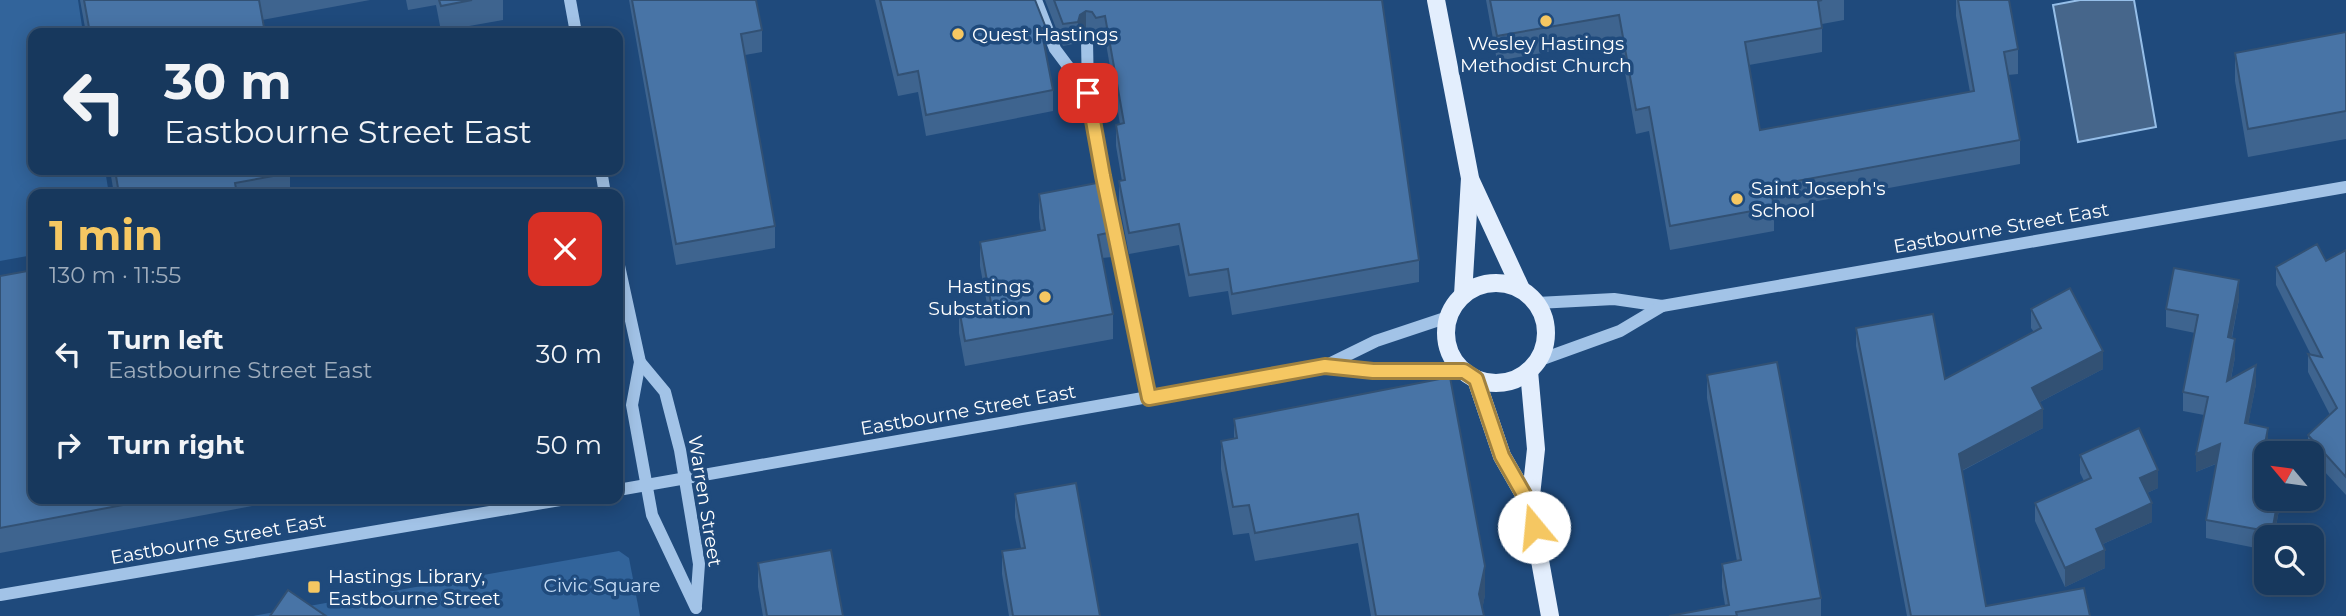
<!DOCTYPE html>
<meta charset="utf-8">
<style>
body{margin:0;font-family:Montserrat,sans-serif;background:#244366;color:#f1f3f6;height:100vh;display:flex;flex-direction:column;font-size:26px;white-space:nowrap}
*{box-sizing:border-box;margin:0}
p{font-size:23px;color:#9eacbc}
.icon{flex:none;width:38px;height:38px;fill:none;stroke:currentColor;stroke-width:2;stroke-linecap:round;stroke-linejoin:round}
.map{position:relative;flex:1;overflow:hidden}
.details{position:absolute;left:28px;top:189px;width:595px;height:315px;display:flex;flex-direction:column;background:#17385d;border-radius:14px;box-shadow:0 4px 18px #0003,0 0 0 2px #365272}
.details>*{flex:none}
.top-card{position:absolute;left:28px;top:28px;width:595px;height:147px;border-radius:14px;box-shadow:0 4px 18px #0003,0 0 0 2px #365272;background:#17385d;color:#f1f3f6;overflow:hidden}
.needle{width:46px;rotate:299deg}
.fabs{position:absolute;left:2254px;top:441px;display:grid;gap:14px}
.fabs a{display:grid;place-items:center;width:70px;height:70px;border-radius:14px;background:#17385d;box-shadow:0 4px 18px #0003,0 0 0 2px #365272;font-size:35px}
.pin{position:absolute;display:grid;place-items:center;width:60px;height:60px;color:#fff;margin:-30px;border-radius:14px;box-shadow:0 4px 10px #0006}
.me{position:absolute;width:77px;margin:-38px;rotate:343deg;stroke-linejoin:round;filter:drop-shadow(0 0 5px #0008)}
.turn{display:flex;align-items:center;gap:24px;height:147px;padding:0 21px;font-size:32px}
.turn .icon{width:91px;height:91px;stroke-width:2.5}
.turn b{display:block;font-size:49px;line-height:60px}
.round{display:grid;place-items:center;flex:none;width:74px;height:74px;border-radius:14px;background:#244366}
.overview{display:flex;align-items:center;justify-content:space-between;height:119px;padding:0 21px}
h1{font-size:42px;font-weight:700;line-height:52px;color:#f5c762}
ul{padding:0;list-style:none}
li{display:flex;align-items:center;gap:21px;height:91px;padding:0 21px}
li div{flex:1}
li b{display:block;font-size:26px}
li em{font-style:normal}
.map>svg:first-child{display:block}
</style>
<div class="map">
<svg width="2346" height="616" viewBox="0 0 2346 616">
<rect width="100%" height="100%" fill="#1f4a7c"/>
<!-- green -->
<g fill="#32649b">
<path d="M 0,0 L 78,0 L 83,33 L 33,33 L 33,170 L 105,170 L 109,194 L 33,194 L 33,255 L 0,261 Z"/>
<path d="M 619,551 L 629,558 L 640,616 L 253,616 Z"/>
</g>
<!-- water -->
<path fill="#46668b" stroke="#95bee8" stroke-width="2" d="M 2080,0 L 2134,0 L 2156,127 L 2078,142 L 2053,5 Z"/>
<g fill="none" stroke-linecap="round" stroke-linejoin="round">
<!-- minor -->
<g stroke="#a2c3e7" stroke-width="12">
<path d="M 570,0 L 576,33"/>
<path d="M 1036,0 L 1055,49 L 1088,93 L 1149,398"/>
<path d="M 1087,41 L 1088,92"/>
<path d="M 601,170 L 605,194"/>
<path d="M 618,261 L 640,362 L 632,405 L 652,515 L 696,608"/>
<path d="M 1537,303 L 1614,299 L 1662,306 L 2346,187"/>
<path d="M 1537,361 L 1620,331 L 1662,306"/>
<path d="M 640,362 L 665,392 L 680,450 L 699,564 L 696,605"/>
<path d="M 1325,366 L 1376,341 L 1448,317"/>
<path d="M 618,490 L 1325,366 L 1373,371 L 1464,371"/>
<path d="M 0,595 L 566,499"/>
</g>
<!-- major -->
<g stroke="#e3eefd" stroke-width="18">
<path d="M 1436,0 L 1470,178 L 1463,295"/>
<path d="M 1471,181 L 1521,289"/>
<circle cx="1496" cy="333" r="50"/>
<path d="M 1529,371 L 1536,449 L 1530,505 L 1550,616"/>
<path d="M 1476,379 L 1502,456 L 1530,505"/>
</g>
</g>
<!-- wall -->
<g fill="#3e648f">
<path d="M 80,0 L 370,0 L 262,20 L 265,33 L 86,33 Z"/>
<path d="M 406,0 L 503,0 L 503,20 L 441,31 L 436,5 L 408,10 Z"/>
<path d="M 629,0 L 756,0 L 762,30 L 762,52 L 745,55 L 775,226 L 775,248 L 676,265 Z"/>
<path d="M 875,0 L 1035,0 L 1046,28 L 1045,49 L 1053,90 L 1053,111 L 926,136 L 918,92 L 898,96 Z"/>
<path d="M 1045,0 L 1382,0 L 1419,260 L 1419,282 L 1232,315 L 1228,291 L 1189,297 L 1179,245 L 1129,254 L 1119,203 L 1119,181 L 1122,181 L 1116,146 L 1116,125 L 1120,124 L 1105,38 L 1096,40 L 1092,34 L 1086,32 L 1080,36 L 1078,43 L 1063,46 Z"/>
<path d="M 1486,0 L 1844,0 L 1844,20 L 1822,24 L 1822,52 L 1749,65 L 1760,130 L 1970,92 L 1956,16 L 1956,0 L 2009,0 L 2018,49 L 2018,74 L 2008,75 L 2020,140 L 2020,164 L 1774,209 L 1774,231 L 1670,250 L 1649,131 L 1636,134 L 1619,39 L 1497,61 Z"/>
<path d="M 2346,32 L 2346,139 L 2248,157 L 2235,81 L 2235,53 Z"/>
<path d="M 110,170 L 290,170 L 290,194 L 114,194 Z"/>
<path d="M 1039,194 L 1112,232 L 1112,257 L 1102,258 L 1113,314 L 1113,339 L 965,366 L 959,333 L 959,309 L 987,304 L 980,266 L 980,242 L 1041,231 L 1039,218 Z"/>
<path d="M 2346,250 L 2346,495 L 2312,458 L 2312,453 L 2308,453 L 2308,435 L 2330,415 L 2308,372 L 2308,354 L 2311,355 L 2276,285 L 2276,267 L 2326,261 Z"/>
<path d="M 0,276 L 33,499 L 290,499 L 0,553 Z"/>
<path d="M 2239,299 L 2232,338 L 2235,357 L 2231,379 L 2256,384 L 2248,424 L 2268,446 L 2260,487 L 2279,499 L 2279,510 L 2274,537 L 2266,537 L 2266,550 L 2206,538 L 2206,520 L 2216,464 L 2196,472 L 2204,415 L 2183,411 L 2183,392 L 2195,333 L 2166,327 L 2166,309 Z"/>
<path d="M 2031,309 L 2103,369 L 2040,402 L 2043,428 L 1962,471 L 1986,606 L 2090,616 L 1907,616 L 1856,346 L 1856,328 L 1945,379 L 2034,332 L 2031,328 Z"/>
<path d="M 1707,375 L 1821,598 L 1821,616 L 1669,616 L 1725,605 L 1722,587 L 1722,564 L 1737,561 L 1707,398 Z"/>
<path d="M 1234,419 L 1485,595 L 1482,609 L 1484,616 L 1371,616 L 1358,543 L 1255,561 L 1249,533 L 1233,535 L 1221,469 L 1221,441 L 1234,438 Z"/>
<path d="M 2080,455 L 2158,488 L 2147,493 L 2152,522 L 2103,544 L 2105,568 L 2065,587 L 2035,521 L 2035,503 L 2084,481 L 2080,473 Z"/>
<path d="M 1015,494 L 1100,616 L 1009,616 L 1002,574 L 1002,551 L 1021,548 L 1015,517 Z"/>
<path d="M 758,563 L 843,616 L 763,616 L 758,587 Z"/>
</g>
<!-- shaded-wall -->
<g fill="#325174">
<path d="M 1086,11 L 1086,32 L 1080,36 L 1078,43 L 1078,22 L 1080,15 Z"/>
<path d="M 2239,280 L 2239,299 L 2228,356 L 2228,337 Z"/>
<path d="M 2235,339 L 2235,357 L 2227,399 L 2227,381 Z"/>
<path d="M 2103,351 L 2103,369 L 2032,406 L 2032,388 Z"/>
<path d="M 2256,365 L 2256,384 L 2245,441 L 2245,423 Z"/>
<path d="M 2043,409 L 2043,428 L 1959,472 L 1959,454 Z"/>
<path d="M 2268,428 L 2268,446 L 2257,505 L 2257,487 Z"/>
<path d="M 2220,444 L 2220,462 L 2196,472 L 2196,454 Z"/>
<path d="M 2158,470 L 2158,488 L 2140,496 L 2140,478 Z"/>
<path d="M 2278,499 L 2279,499 L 2279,510 L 2274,537 L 2272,537 Z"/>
<path d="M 2152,503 L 2152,522 L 2096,547 L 2096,529 Z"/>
<path d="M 2105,550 L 2105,568 L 2065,587 L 2065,568 Z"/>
<path d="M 1485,566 L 1485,595 L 1481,616 L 1479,594 Z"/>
</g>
<!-- building -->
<g fill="#4874a6" stroke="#325174" stroke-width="2">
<path d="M 84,0 L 259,0 L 265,33 L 90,33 Z"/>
<path d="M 439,0 L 472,0 L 441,6 Z"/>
<path d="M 632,0 L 756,0 L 762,30 L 741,34 L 775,226 L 676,244 Z"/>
<path d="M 880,0 L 1035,0 L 1046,28 L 1041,28 L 1053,90 L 926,115 L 918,71 L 898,75 Z"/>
<path d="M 1054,0 L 1382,0 L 1419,260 L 1232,294 L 1228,269 L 1189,275 L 1179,224 L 1129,233 L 1119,181 L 1125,180 L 1116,125 L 1124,123 L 1105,16 L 1096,18 L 1092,12 L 1086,11 L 1080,15 L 1078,22 L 1063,24 Z"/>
<path d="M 1490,0 L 1822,0 L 1818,1 L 1822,28 L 1745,42 L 1760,130 L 1974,91 L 1958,0 L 2009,0 L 2018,49 L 2004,52 L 2020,140 L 1770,186 L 1774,207 L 1670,226 L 1649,107 L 1636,110 L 1619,15 L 1497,36 Z"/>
<path d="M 2346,32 L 2346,111 L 2248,129 L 2235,53 Z"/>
<path d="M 115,170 L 290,170 L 290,173 L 235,183 L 237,194 L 119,194 Z"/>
<path d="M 1102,182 L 1112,232 L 1098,235 L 1113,314 L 965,341 L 959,309 L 991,303 L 980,242 L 1045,230 L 1039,194 Z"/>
<path d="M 2317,244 L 2326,261 L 2346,250 L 2346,477 L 2308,435 L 2337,408 L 2308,354 L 2322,357 L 2276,267 Z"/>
<path d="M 2174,268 L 2239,280 L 2228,337 L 2235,339 L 2227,381 L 2256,365 L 2245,423 L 2268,428 L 2257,487 L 2266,489 L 2266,499 L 2278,499 L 2272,532 L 2206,520 L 2220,444 L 2196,454 L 2208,397 L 2183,392 L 2198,315 L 2166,309 Z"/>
<path d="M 33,270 L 33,499 L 155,499 L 0,528 L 0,276 Z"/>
<path d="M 2070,288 L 2103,351 L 2032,388 L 2043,409 L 1959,454 L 1986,606 L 2084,588 L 2090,616 L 1911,616 L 1856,328 L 1933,314 L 1945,379 L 2041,328 L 2031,309 Z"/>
<path d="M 1777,362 L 1821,598 L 1736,612 L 1737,616 L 1669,616 L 1729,605 L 1722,564 L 1741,560 L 1707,375 Z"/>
<path d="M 1450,377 L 1485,566 L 1479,594 L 1484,616 L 1376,616 L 1358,514 L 1255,533 L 1249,505 L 1233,507 L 1221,441 L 1237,438 L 1234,419 Z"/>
<path d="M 2139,428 L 2158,470 L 2140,478 L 2152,503 L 2096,529 L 2105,550 L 2065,568 L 2035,503 L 2091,478 L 2080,455 Z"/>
<path d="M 1076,483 L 1100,616 L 1013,616 L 1002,551 L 1025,548 L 1015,494 Z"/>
<path d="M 831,550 L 843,616 L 767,616 L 758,563 Z"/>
<path d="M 288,590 L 326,616 L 270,616 Z"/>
</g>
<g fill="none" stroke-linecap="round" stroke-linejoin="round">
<defs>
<path id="route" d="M 1088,93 L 1103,176 L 1149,398 L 1325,366 L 1373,371 L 1464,371 L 1476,379 L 1502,456 L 1530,505 L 1534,527"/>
</defs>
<!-- route casing -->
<use href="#route" stroke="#9f8140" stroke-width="18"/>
<!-- route -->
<use href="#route" stroke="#f5c762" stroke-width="12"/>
</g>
<!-- markers -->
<g fill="#f5c762" stroke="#1f4a7c" stroke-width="2.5">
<circle cx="1546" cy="21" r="7"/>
<circle cx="958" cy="34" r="7"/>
<circle cx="1737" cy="199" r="7"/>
<circle cx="1045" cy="297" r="7"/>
<rect x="307" y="580" width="14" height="14" rx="3.5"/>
</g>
<g text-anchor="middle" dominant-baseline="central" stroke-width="7" stroke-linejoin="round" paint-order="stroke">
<!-- poi labels -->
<g font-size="19" fill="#fff" stroke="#1f4a7c" text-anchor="start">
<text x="972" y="34">Quest Hastings</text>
<text x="1546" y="43" text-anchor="middle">Wesley Hastings<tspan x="1546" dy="22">Methodist Church</tspan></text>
<text x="1751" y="188">Saint Joseph's<tspan x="1751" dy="22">School</tspan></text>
<text x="1031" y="286" text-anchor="end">Hastings<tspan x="1031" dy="22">Substation</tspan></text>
<text x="328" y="576">Hastings Library,<tspan x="328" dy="22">Eastbourne Street</tspan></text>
</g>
<!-- street labels -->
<g font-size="19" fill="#fff" stroke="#1f4a7c">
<text transform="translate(2001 228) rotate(-10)">Eastbourne Street East</text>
<text transform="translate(968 410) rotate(-10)">Eastbourne Street East</text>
<text transform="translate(705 501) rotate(81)">Warren Street</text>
<text transform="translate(218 539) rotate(-10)">Eastbourne Street East</text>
</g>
<!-- park labels -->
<g font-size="19" fill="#c5dcf5" stroke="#1f4a7c">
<text x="602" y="585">Civic Square</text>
</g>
</g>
</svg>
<div class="fabs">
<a><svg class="needle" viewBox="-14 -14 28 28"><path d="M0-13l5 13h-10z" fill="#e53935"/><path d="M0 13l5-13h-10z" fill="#9eacbc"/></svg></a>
<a><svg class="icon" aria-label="search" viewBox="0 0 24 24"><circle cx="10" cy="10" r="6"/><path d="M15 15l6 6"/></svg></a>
</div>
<div class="pin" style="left:1088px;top:93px;background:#d93025"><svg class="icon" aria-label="arrive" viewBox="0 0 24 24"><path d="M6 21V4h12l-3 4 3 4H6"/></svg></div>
<svg class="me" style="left:1534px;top:527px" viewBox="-20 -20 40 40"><circle r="19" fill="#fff"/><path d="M0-13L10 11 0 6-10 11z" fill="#f5c762"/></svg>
<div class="top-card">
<div class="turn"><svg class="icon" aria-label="left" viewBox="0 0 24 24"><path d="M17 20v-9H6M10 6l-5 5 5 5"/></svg><div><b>30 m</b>Eastbourne Street East</div></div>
</div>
<section class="details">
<div class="overview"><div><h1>1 min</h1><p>130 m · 11:55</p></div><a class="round" style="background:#d93025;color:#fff"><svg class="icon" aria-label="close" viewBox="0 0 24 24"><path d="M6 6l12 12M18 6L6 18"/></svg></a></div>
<ul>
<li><svg class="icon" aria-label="left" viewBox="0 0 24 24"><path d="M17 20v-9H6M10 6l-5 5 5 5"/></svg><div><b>Turn left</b><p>Eastbourne Street East</p></div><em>30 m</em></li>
<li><svg class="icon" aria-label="right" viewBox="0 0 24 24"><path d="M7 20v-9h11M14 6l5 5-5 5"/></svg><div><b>Turn right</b></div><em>50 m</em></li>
</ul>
</section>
</div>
